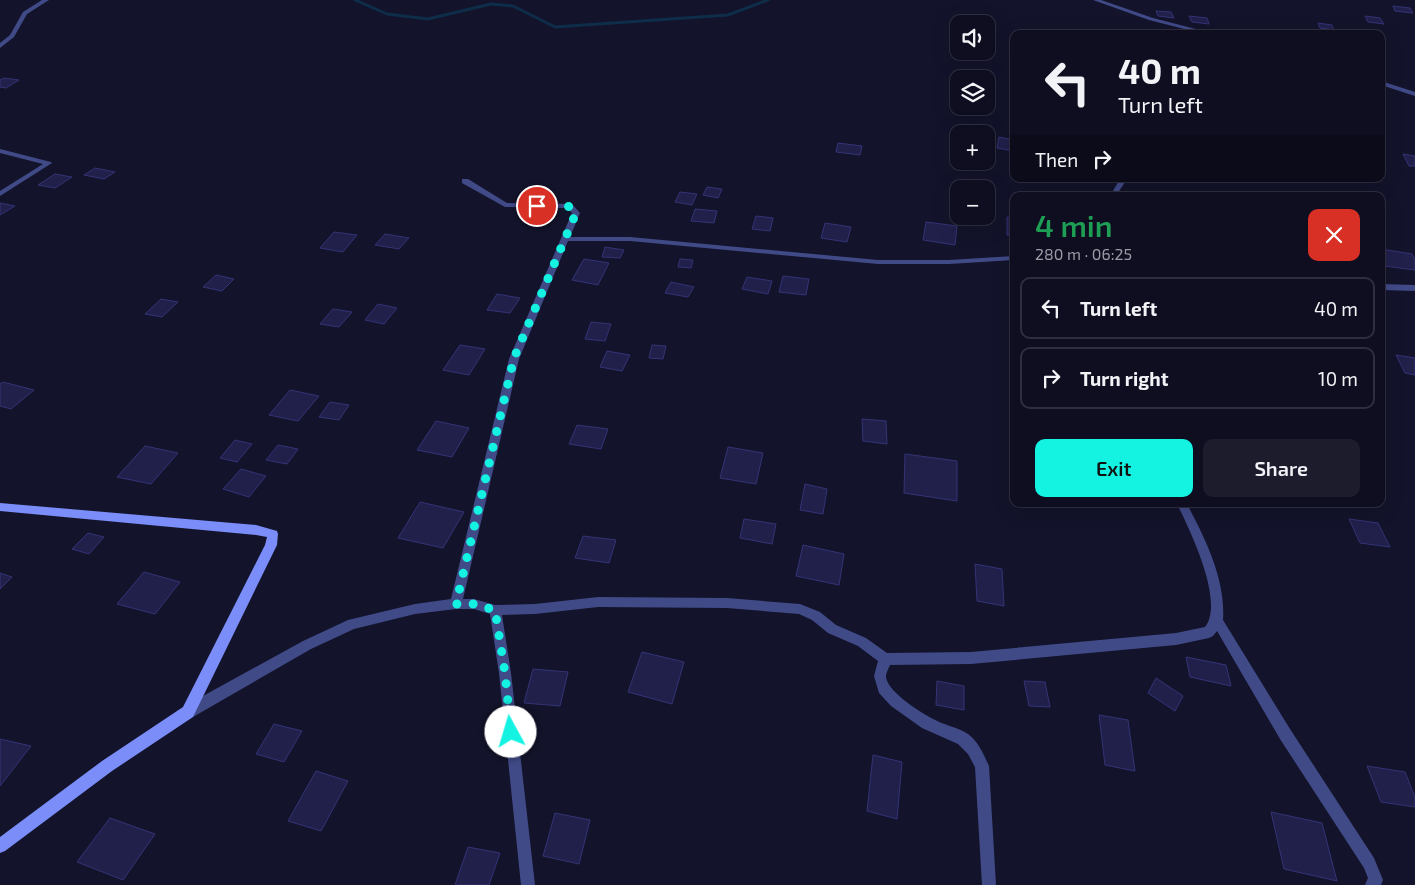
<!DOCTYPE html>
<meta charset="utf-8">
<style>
body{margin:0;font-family:"Exo 2",sans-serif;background:#1c1c2d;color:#f1f3f6;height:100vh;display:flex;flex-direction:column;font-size:19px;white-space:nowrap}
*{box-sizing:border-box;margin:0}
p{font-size:16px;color:#9b9ca5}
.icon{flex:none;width:28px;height:28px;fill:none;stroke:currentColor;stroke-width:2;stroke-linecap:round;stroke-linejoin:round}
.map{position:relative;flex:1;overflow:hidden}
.side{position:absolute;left:1010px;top:192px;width:375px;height:315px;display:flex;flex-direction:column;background:#0e0e20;border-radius:10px;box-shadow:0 5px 20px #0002,0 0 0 1px #2e2e3e}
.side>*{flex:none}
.guide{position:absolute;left:1010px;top:30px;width:375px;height:152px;border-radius:10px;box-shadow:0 5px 20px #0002,0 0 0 1px #2e2e3e;background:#0e0e20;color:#f1f3f6;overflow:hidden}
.tools{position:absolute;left:950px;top:15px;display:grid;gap:10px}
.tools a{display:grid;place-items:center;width:45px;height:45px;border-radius:10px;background:#0e0e20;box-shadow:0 5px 20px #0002,0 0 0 1px #2e2e3e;font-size:25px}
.pin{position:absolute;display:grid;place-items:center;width:42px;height:42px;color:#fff;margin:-21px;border:2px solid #fff;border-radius:50%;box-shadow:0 1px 5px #0007}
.me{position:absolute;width:55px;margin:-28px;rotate:354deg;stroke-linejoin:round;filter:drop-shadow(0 0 4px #0008)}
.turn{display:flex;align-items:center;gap:18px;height:105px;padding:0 25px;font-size:22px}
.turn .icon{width:65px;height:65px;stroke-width:2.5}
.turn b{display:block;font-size:35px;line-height:42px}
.then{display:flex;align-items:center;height:48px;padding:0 25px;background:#0003;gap:10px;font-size:19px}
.round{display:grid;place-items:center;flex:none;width:52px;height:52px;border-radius:10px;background:#1c1c2d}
.summary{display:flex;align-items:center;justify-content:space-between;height:85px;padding:0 25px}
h1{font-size:30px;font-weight:600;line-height:38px;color:#1e9e55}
.primary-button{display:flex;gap:10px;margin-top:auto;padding:10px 25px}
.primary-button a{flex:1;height:58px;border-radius:10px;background:#14f3e2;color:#111;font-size:20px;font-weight:600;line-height:58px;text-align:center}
.primary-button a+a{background:#1c1c2d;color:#f1f3f6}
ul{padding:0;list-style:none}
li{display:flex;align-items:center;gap:15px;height:62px;margin:0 10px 8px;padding:0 15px;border:2px solid #2e2e3e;border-radius:10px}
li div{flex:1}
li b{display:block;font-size:19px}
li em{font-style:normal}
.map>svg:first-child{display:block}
</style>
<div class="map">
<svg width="1415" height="885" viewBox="0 0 1415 885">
<rect width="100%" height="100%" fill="#13132b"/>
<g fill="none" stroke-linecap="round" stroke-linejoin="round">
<!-- stream -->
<path stroke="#0e2d48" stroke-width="3" d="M 355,0 L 387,14 L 428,19 L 491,4 L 513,6 L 555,27 L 728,15 L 768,0"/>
</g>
<!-- building -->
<g fill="#21204b" stroke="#343376">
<path d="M 1393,6 L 1410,8 L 1413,13 L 1395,11 Z"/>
<path d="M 1156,11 L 1171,12 L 1174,18 L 1158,16 Z"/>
<path d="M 1189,16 L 1207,18 L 1209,24 L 1192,22 Z"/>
<path d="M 1365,16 L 1380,18 L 1384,24 L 1368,22 Z"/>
<path d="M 1318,23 L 1332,25 L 1334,30 L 1320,28 Z"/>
<path d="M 4,78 L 19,80 L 6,88 L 0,87 L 0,80 Z"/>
<path d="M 999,137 L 1014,140 L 1014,151 L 997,148 Z"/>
<path d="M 838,143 L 862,146 L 860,155 L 836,152 Z"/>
<path d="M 1403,154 L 1415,156 L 1415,166 L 1409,166 Z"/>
<path d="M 95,168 L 115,172 L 104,179 L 84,175 Z"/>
<path d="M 55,174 L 72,177 L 55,188 L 38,185 Z"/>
<path d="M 707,187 L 722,189 L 718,198 L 703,195 Z"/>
<path d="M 680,192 L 697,194 L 692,205 L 675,202 Z"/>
<path d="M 0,203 L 15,206 L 0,215 Z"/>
<path d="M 695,209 L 717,211 L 714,223 L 691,221 Z"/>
<path d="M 756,216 L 773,218 L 770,231 L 752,229 Z"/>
<path d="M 1007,217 L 1014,217 L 1014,236 L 1007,235 Z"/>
<path d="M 926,222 L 957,226 L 955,245 L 923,240 Z"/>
<path d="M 825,223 L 851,227 L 847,242 L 821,238 Z"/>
<path d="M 334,232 L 357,235 L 343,252 L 320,248 Z"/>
<path d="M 385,234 L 409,238 L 399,249 L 375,245 Z"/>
<path d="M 605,247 L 624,250 L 620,258 L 602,257 Z"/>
<path d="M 1381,249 L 1412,254 L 1415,260 L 1415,270 L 1384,266 L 1381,259 Z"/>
<path d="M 584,259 L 609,263 L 598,285 L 572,280 Z"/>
<path d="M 680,259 L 693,260 L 691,268 L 678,267 Z"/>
<path d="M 216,275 L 234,279 L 222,291 L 203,287 Z"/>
<path d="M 783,276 L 809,279 L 806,295 L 779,292 Z"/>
<path d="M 747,277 L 772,281 L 768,294 L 742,289 Z"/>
<path d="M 671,282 L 694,287 L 688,297 L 665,293 Z"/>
<path d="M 497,294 L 520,298 L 510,313 L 487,310 Z"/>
<path d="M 161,299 L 178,302 L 162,317 L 145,314 Z"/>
<path d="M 378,304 L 397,308 L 384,324 L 365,320 Z"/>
<path d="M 333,309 L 352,312 L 339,327 L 320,324 Z"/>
<path d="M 591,322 L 611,324 L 605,341 L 585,339 Z"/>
<path d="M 460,345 L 485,349 L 469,375 L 443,370 Z"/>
<path d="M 652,345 L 666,346 L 663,359 L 649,358 Z"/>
<path d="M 607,351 L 630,355 L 622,371 L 600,367 Z"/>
<path d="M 1396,355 L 1415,358 L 1415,375 L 1405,373 Z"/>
<path d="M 3,382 L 34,390 L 11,409 L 0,406 L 0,384 Z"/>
<path d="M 290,390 L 319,396 L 298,421 L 269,415 Z"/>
<path d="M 330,402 L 349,405 L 339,420 L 319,417 Z"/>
<path d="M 862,419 L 886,421 L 887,444 L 863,441 Z"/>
<path d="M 436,421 L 469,428 L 452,457 L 417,450 Z"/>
<path d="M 577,425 L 608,429 L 601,449 L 569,444 Z"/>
<path d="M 235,440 L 252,444 L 237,462 L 220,458 Z"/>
<path d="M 278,445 L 298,449 L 287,464 L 266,460 Z"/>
<path d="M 145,446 L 178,453 L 151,484 L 117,477 Z"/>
<path d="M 728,447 L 763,453 L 756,484 L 720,478 Z"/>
<path d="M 905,454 L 957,461 L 957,501 L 904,493 Z"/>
<path d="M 241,469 L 266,476 L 249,497 L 223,489 Z"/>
<path d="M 805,484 L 827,489 L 823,514 L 800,510 Z"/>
<path d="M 420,502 L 464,512 L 443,548 L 398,538 Z"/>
<path d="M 744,519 L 776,524 L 772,544 L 740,538 Z"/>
<path d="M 1349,519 L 1378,523 L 1390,547 L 1360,543 Z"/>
<path d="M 88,533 L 104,537 L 89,554 L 72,549 Z"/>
<path d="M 583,536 L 616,540 L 609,563 L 575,558 Z"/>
<path d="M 803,545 L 844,554 L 839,585 L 796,576 Z"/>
<path d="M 975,564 L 1002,569 L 1004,606 L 977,601 Z"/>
<path d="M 144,572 L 180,582 L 155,614 L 117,604 Z"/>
<path d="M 0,573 L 12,577 L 0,589 Z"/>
<path d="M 642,652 L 684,662 L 672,704 L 628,692 Z"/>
<path d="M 1186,657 L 1226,665 L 1231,686 L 1190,677 Z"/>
<path d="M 533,669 L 568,672 L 560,706 L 524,703 Z"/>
<path d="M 1156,678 L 1183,696 L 1175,711 L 1148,693 Z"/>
<path d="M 937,681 L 964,686 L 964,710 L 936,705 Z"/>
<path d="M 1024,681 L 1045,682 L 1050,707 L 1029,706 Z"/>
<path d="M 1099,715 L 1128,720 L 1135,771 L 1105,765 Z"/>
<path d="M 274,724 L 302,731 L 284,762 L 256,754 Z"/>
<path d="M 0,739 L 31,746 L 0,786 Z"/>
<path d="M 873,755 L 902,762 L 897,819 L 867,811 Z"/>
<path d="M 1367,766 L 1405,772 L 1415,797 L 1415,807 L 1381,802 Z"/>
<path d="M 316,771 L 348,781 L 321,831 L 288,821 Z"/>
<path d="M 1271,812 L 1322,823 L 1337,881 L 1284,869 Z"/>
<path d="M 555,813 L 590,820 L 579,864 L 543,856 Z"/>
<path d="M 110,818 L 155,834 L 123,880 L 77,862 Z"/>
<path d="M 468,847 L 500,853 L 489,885 L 455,885 Z"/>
</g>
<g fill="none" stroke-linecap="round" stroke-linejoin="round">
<!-- minor -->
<g fill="#404a87" fill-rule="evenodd">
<path d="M 42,0 L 49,0 L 27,14 L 14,37 L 0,48 L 0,43 L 10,35 L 23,12 Z"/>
<path d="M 0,149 L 51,162 L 52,163 L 0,196 L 0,191 L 43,164 L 0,153 Z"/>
<path d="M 462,179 L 468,179 L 507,203 L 572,204 L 580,213 L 570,237 L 630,237 L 878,260 L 949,260 L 1014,256 L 1014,260 L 949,264 L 878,264 L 630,241 L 568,241 L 519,359 L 463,599 L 474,599 L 495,605 L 535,604 L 598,597 L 727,598 L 800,604 L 820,612 L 836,625 L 866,638 L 887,653 L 971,652 L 1176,633 L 1205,627 C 1225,602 1190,530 1177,504 L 1187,504 C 1205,538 1226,580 1223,620 L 1290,729 L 1374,858 L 1383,880 L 1381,885 L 1365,885 L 1368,878 L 1364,868 L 1280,739 L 1217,631 L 1213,636 L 1209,638 L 1176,645 L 971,664 L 890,665 C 889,668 886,673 886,676 C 886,691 920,712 933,719 C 944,725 957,727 968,734 C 978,741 984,755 989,766 L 996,885 L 982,885 L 975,767 L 968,754 L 958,744 L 922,728 L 891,706 L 879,693 L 874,676 L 878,661 L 858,646 L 828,633 L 812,620 L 799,614 L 727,608 L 598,607 L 535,614 L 502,615 L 511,673 L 535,885 L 521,885 L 499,673 L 490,614 L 474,609 L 456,609 L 415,614 L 354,629 L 311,649 L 193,717 L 188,718 L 183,717 L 182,712 L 183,707 L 303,641 L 348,620 L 415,604 L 451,599 L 509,359 L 572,213 L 567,208 L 505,207 L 462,183 Z"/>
<path d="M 1120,179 L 1127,179 L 1116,196 L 1110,196 Z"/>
<path d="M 1381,284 L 1415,285 L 1415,291 L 1381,290 Z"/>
</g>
<!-- tertiary -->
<g fill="#404a87" fill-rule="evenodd">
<path d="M 1093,0 L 1101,0 L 1153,18 L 1215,34 L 1204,34 L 1149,20 Z"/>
<path d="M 1381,81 L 1415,92 L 1415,96 L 1381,85 Z"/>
</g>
<!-- secondary -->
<path fill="#7a8df8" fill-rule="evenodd" d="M 0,503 L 256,525 L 277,531 L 278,534 L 277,545 L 193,717 L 112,771 L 5,851 L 0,853 L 0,837 L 102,761 L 183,707 L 265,545 L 267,537 L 256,535 L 0,511 Z"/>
</g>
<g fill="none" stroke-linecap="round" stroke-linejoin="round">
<!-- route -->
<path stroke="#14f3e2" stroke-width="9" stroke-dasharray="0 16.2" d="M 511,732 L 505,673 L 495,610 L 474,604 L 456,604 L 514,358 L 576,213 L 568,206 L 537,206"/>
</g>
</svg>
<div class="tools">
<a><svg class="icon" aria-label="sound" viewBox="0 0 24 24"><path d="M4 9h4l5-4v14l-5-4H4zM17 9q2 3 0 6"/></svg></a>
<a><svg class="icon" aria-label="layers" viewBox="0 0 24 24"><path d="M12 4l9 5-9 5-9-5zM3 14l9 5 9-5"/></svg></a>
<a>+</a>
<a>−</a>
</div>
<div class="pin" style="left:537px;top:206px;background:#d93025"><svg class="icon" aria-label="arrive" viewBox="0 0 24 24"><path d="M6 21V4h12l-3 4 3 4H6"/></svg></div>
<svg class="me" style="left:511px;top:732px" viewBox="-20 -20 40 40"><circle r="19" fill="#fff"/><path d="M0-13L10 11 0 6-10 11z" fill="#14f3e2"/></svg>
<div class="guide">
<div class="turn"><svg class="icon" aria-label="left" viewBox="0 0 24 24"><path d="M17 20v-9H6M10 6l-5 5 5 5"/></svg><div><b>40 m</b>Turn left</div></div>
<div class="then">Then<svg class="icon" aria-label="right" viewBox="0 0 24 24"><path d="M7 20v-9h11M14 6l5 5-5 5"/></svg></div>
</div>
<section class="side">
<div class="summary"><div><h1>4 min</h1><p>280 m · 06:25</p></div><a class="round" style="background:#d93025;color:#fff"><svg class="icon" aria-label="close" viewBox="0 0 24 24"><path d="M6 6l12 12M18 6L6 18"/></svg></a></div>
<ul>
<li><svg class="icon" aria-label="left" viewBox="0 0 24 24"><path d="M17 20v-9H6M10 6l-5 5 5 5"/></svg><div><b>Turn left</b></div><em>40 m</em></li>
<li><svg class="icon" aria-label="right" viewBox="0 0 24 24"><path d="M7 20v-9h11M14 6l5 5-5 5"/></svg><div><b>Turn right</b></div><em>10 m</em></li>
</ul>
<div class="primary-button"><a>Exit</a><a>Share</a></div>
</section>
</div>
